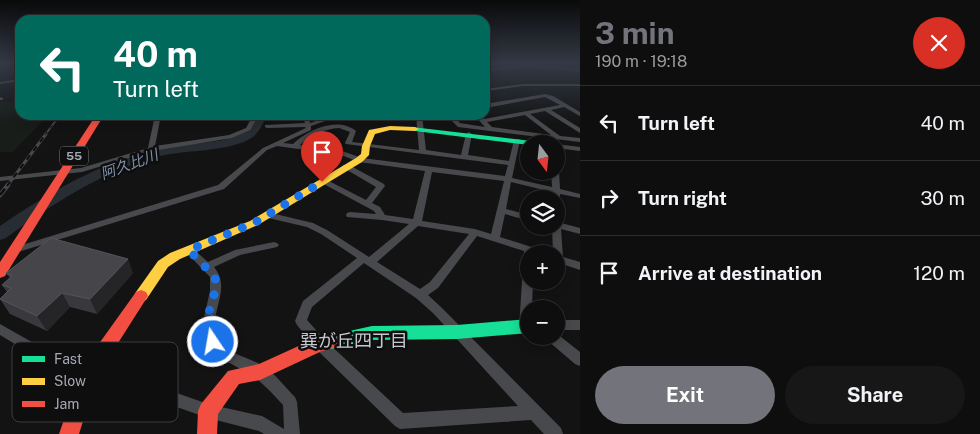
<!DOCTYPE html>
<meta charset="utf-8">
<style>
body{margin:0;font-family:"Public Sans","Noto Sans JP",sans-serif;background:#171718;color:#f1f3f6;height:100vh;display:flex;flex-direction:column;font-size:19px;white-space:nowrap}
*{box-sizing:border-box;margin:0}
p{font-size:16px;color:#9b9c9e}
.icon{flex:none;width:28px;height:28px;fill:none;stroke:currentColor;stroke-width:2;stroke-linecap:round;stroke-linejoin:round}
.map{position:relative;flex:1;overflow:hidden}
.side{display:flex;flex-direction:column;background:#0e0e0f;width:400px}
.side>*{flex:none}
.top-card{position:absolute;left:15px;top:15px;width:475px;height:105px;border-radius:15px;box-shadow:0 2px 12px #0003,0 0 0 1px #2e2e2f;background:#00695c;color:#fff;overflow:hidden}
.needle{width:32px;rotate:165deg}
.buttons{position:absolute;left:520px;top:135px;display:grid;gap:10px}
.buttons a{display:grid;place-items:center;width:45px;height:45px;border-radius:50%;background:#0e0e0f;box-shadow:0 2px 12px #0003,0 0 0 1px #2e2e2f;font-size:25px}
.pin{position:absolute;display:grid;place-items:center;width:42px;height:42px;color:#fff;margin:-51px -21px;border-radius:50% 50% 50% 0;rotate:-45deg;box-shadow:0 0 5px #0007}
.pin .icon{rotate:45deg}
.me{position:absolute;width:55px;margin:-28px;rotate:348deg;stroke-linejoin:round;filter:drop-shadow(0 0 4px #0008)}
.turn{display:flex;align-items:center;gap:18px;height:105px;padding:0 15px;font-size:22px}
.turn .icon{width:65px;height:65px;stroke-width:2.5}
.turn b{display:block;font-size:35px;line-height:42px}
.round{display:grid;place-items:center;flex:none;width:52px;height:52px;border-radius:26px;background:#171718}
.headline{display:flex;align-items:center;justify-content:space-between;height:85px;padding:0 15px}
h1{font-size:30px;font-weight:700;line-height:38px;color:#73747b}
.cta{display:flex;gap:10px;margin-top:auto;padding:10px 15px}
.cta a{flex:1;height:58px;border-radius:30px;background:#73747b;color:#fff;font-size:20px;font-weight:700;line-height:58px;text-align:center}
.cta a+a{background:#171718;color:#f1f3f6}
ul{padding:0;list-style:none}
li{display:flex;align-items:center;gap:15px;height:75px;padding:0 15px;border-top:1px solid #2e2e2f}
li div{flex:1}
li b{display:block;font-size:19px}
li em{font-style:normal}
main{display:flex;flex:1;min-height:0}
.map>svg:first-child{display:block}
</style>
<main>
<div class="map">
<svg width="580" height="434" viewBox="0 0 580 434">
<rect width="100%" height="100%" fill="#131314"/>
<!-- green -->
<g fill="#181d1a">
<path d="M 486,63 L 579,63 L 580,71 L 541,65 L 494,66 Z"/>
<path d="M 20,101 L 20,115 L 48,115 L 13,152 L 0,152 L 0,102 Z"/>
</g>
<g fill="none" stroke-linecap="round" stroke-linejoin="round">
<!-- river -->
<g fill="#282d34" fill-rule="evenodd">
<path d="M 531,64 L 580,68 L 580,72 L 531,68 L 485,72 L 485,68 Z"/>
<path d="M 257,115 L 267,115 C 263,123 260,131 253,137 C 230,153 181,149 152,158 C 98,174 51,205 6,238 L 0,240 L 0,226 C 38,200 77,176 121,160 C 138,153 157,148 176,145 C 206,140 241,147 257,115 Z"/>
</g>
<!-- street -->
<g fill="#48494c" fill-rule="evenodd">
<path d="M 20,79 L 20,81 L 0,84 L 0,82 Z"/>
<path d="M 523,84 L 580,84 L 580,86 L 523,86 L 485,91 L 485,89 Z"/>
<path d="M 545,94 L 553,96 L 580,112 L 580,116 L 564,107 L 551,110 L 580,128 L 580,133 L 545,111 L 530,114 L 560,136 L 580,138 L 580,142 L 458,127 L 446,115 L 452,115 L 460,123 L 485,127 L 474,115 L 480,115 L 484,119 L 560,105 L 545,97 L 485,108 L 485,104 ZM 525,115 L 551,135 L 492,127 L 487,122 Z"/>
<path d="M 0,97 L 3,98 L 3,100 L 0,100 Z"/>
<path d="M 155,115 L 161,115 L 155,146 L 229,135 L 246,128 L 253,115 L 259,115 L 250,130 L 232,138 L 152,151 L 82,172 L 0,181 L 0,177 L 81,168 L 148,148 Z"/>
<path d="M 302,115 L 308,115 L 310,123 L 319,120 L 319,115 L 325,115 L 325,121 L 311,126 L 311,130 L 283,143 L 293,144 C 308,130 337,116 356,131 L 352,142 L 419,150 L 416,115 L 422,115 L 426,150 L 461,155 L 466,134 L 469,132 L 472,134 L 468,155 L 509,161 L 514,140 L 519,139 L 520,140 L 512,178 L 552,187 L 551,171 L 556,171 L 556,169 L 559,171 L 560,189 L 580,194 L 580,198 L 560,194 L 560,199 L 556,201 L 556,199 L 552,199 L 552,192 L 511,182 L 506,209 L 529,215 L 529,221 L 505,214 L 500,237 L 547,252 L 548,254 L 529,254 L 529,281 L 533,281 L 532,309 L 529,309 L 529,332 L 525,333 L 521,332 L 519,328 L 524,251 L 477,236 L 438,288 L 428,295 L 442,308 L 561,428 L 563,434 L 544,434 L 531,420 L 400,429 L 395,426 L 315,348 L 297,325 L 295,321 L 303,301 L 357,258 L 321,234 L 307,227 L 264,217 L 263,215 L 264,213 L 267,212 L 313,223 L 327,230 L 369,257 L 409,224 L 382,220 L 347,217 L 346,215 L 347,213 L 350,212 L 376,214 L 374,211 L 318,181 L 322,179 L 325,179 L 366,200 L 376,187 L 342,167 L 343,165 L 349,165 L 384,184 L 385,186 L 372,203 L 380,207 L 385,215 L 413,219 L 425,171 L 359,162 L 341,155 L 277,146 L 267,150 L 224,189 L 18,252 L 12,252 L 10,250 L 12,248 L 218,185 L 263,148 L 306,128 L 305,127 L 267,128 L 265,127 L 265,125 L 305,123 ZM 339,128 L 350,132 L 345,143 L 346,144 L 508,165 L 505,176 L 362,158 L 342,151 L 300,145 C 311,135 324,129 339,128 ZM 432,172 L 504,181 L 491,234 L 475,229 L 422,221 ZM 418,226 L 469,234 L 430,282 L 420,289 L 377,262 ZM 364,263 L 416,298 L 434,314 L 518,406 L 403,413 L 325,340 L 307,320 L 312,307 Z"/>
<path d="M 383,115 L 390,115 L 387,117 Z"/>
<path d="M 556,144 L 580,147 L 580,151 L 556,148 Z"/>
<path d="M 556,204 L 560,206 L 561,223 L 580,228 L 580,234 L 561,229 L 563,257 L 580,262 L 580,270 L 556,262 L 556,254 L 553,254 L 552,226 L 556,226 Z"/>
<path d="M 274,242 L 277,243 L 279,245 L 277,247 L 240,255 L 214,267 C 233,290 207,312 218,337 C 226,355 250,357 265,367 C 276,375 285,387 295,397 L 297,402 L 300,434 L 264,434 L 259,431 L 208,418 L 134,392 L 50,365 L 0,335 L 0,324 L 53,354 L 134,378 L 208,404 L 262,416 L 284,429 L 283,405 L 270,391 L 255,377 L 217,356 L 209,345 L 203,331 L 203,322 L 210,291 L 210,277 L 184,250 L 186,248 L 192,248 L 208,262 L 235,250 Z"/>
<rect x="556" y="320" width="24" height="10"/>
<path d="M 556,333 L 580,352 L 580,366 L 575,364 L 547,340 L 545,336 L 556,336 Z"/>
</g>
<!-- fast -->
<g fill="#16e098" fill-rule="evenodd">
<path d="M 412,127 L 540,142 L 544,144 L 529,145 L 415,131 L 411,129 Z"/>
<path d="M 529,319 L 529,333 L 457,339 L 372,340 L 331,349 L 325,347 L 323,342 L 325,337 L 331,335 L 372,326 L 457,325 Z"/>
</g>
<!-- slow -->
<path fill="#ffcf43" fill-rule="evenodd" d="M 390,126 L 415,127 L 419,129 L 415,131 L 390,130 L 375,134 L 370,146 L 369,155 L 362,162 L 258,225 L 180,259 L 168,267 L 146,300 L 141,302 L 136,300 L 134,296 L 136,292 L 158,261 L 170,253 L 250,221 L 356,158 L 361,154 L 362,146 L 369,130 Z"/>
<!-- jam -->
<g fill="#f24e42" fill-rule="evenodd">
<path d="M 96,115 L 104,115 L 5,276 L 0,278 L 0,262 Z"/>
<path d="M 141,290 L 146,292 L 148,296 L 97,376 L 79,434 L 59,434 L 83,366 L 136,292 Z"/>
<path d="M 331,335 L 337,337 L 339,342 L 337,347 L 322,351 L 260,380 L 239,384 L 218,414 L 217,434 L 197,434 L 198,411 L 201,404 L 228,371 L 259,364 L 314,339 Z"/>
</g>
<defs>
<path id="rail-far2" d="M 45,135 L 60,115"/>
<path id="rail-far1" d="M 7,186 L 46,134"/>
<path id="rail" d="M 0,195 L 8,185"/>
</defs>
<!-- rail-far2 casing -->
<use href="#rail-far2" stroke="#48494b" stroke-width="2"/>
<!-- rail-far1 casing -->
<use href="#rail-far1" stroke="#48494b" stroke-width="3"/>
<!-- rail casing -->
<use href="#rail" stroke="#48494b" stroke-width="4.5"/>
<!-- rail-far2 -->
<use href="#rail-far2" stroke="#0e0e0f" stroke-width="1" stroke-dasharray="4" stroke-linecap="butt"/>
<!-- rail-far1 -->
<use href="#rail-far1" stroke="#0e0e0f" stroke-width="2" stroke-dasharray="5.5" stroke-linecap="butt"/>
<!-- rail -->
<use href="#rail" stroke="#0e0e0f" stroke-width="2.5" stroke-dasharray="8" stroke-linecap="butt"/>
</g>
<!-- wall -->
<path fill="#39393d" d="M 6,273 L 133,273 L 97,314 L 70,307 L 47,331 L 10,314 L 0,299 L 7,292 L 2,285 L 10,278 Z"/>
<!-- shaded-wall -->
<g fill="#252527">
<path d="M 128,259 L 133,273 L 97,314 L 90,299 Z"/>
<path d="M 62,293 L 70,307 L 47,331 L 37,316 Z"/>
</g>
<!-- building -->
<path fill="#45454a" stroke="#54555a" d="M 51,238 L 128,259 L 90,299 L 62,293 L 37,316 L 0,299 L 11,288 L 2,285 L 12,276 L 6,273 Z"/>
<!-- sky -->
<linearGradient id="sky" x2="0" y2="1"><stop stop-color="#0a0a0b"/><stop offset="0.51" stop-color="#333945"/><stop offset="1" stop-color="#333945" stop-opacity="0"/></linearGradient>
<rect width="580" height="124" fill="url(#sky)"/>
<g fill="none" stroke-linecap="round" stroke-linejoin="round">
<!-- route -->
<path stroke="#1a73e8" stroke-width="9" stroke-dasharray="0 16.2" d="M 213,342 L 209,328 L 208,316 L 216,288 L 215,277 L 189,250 L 254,223 L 322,182"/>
</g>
<g text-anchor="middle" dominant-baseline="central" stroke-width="5" stroke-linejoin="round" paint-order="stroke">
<!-- shield labels -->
<rect fill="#0e0e0f" stroke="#787a82" stroke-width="1" x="60" y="146.5" width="28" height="19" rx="4"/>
<g font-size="12" font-weight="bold" fill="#a6a8b3">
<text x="74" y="156">55</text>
</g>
<!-- water labels -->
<g font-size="15" font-style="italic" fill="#7f92ac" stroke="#0e0e0f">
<text transform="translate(129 164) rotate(-20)">阿久比川</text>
</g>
<!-- near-neighbourhood labels -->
<g font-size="18" fill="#c6c8d0" stroke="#0e0e0f">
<text x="354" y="340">巽が丘四丁目</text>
</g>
</g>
<!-- legend -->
<rect x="12" y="342" width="166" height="80" rx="8" fill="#0e0e0f" stroke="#3c3c40" stroke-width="1"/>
<rect x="22" y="356" width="23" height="6" fill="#16e098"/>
<rect x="22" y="378" width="23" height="7" fill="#ffcf43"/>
<rect x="22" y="401" width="23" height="6" fill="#f24e42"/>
<g font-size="14" fill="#a6a8b3">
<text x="54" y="364">Fast</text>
<text x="54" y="386">Slow</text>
<text x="54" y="409">Jam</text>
</g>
</svg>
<div class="buttons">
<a><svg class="needle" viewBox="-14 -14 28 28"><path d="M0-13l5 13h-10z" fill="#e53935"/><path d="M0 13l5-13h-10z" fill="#9b9c9e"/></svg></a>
<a><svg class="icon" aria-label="layers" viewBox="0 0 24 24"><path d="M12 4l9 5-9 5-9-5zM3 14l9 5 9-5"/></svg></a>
<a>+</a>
<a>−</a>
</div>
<div class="pin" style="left:322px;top:182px;background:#d93025"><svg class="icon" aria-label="arrive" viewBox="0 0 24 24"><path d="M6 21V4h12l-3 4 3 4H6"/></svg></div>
<svg class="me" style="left:213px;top:342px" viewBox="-20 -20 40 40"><circle r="17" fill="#1a73e8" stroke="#fff" stroke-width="3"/><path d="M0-11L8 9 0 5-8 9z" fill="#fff"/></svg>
<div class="top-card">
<div class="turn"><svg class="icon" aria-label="left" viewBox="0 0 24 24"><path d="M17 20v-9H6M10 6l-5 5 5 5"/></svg><div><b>40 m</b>Turn left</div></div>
</div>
</div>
<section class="side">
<div class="headline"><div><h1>3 min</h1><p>190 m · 19:18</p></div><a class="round" style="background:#d93025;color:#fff"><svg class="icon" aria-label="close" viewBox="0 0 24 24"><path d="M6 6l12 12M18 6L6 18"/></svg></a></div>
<ul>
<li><svg class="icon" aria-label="left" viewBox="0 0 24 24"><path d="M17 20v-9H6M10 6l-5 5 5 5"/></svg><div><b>Turn left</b></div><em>40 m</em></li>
<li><svg class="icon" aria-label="right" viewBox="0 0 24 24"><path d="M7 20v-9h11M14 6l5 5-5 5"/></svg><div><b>Turn right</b></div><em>30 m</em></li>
<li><svg class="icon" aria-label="arrive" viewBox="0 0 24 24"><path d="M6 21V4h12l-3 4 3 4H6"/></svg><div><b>Arrive at destination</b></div><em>120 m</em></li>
</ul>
<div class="cta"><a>Exit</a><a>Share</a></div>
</section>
</main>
